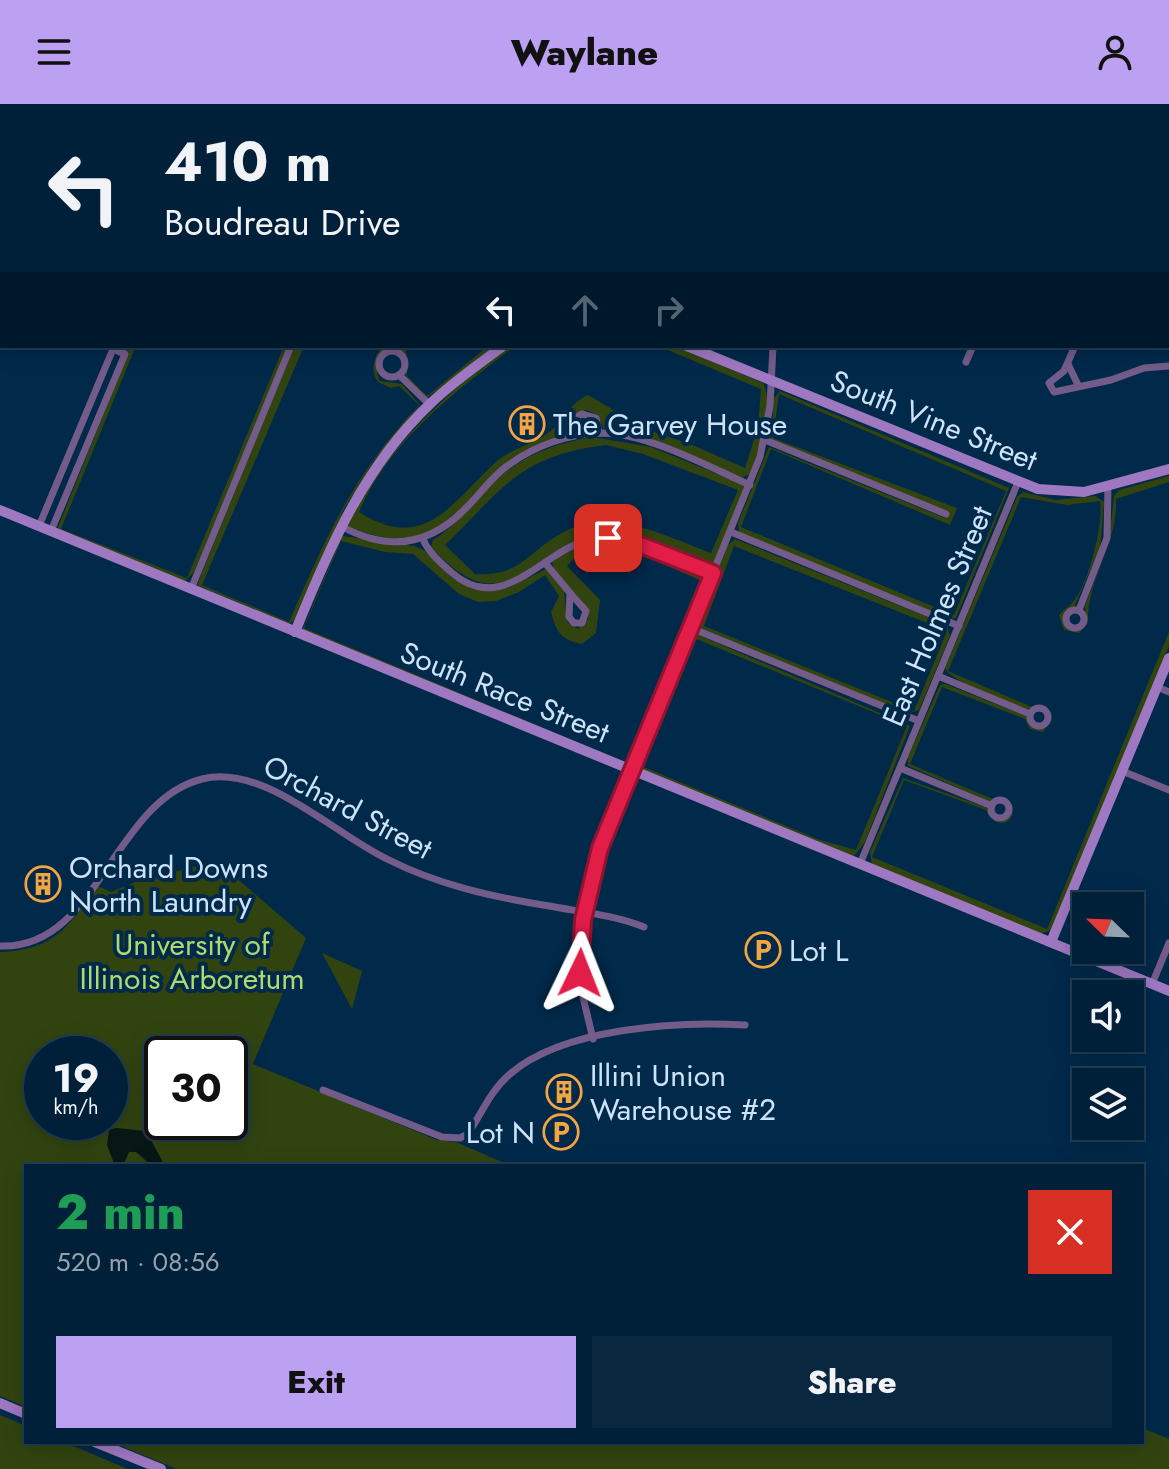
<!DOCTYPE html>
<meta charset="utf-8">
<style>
body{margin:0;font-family:Jost,sans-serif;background:#0a2740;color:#f1f3f6;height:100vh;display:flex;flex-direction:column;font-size:30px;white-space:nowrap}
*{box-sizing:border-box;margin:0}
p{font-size:26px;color:#95a2ae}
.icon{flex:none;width:44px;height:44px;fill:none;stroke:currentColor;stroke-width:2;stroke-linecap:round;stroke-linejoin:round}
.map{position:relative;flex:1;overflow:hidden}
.sheet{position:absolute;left:24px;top:1060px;width:1120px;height:280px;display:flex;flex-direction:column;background:#001f38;border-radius:0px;box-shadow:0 4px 20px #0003,0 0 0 2px #223d53}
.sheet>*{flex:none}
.banner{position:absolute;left:0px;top:0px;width:1170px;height:244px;box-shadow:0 4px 20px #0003,0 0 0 2px #223d53;background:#001f38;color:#f1f3f6;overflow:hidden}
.needle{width:52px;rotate:293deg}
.buttons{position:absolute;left:1072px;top:788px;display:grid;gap:16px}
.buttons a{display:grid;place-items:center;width:72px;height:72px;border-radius:0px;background:#001f38;box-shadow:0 4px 20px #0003,0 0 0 2px #223d53;font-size:40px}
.speed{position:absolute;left:24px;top:932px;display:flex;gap:16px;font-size:40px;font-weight:700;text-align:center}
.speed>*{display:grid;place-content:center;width:104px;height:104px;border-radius:50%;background:#001f38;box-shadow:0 4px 20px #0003,0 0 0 2px #223d53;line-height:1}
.speed small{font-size:20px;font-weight:400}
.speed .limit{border:4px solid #111;border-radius:12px;background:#fff;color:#111}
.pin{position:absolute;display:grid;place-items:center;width:68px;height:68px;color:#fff;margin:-34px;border-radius:16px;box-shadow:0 4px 12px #0006}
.me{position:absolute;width:88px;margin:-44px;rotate:2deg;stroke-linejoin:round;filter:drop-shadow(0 0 6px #0008)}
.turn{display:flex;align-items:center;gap:28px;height:168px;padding:0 32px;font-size:36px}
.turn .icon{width:104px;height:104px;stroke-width:2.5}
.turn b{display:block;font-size:56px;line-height:68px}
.lanes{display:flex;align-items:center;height:76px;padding:0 32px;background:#0003;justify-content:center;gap:40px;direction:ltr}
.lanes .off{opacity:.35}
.round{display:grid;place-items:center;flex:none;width:84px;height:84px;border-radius:0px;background:#0a2740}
.overview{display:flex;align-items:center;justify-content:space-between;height:136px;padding:0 32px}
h1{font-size:48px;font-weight:800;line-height:60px;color:#1e9e55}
.cta{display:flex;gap:16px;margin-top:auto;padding:16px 32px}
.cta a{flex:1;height:92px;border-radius:0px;background:#bca0f2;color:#111;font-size:32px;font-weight:800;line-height:92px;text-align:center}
.cta a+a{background:#0a2740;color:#f1f3f6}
header{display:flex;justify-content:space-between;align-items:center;height:104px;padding:0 32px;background:#bca0f2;color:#111;font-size:36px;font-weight:800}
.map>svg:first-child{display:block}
</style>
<header><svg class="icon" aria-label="menu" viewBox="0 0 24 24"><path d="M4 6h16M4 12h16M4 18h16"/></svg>Waylane<svg class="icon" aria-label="person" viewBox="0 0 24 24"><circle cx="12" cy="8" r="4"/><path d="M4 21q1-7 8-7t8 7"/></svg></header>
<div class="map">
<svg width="1169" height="1365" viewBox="0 0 1169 1365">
<rect width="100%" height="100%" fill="#00294a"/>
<!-- green -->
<g fill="#314410" fill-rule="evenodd">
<path d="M 115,242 L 135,244 L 61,425 L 187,474 L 284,242 L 288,242 L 194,468 L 185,477 L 59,427 L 58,423 L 129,248 Z"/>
<path d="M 294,242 L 304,242 L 202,481 L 289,518 C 326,432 353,371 419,301 L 399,282 L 391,284 L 378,278 C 370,267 374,251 383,242 L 406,245 L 407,272 L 427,292 L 488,242 L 494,242 L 427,294 L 406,274 L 404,249 L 392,242 C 379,247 373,265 380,277 L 402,280 L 420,301 L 374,357 L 344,405 L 295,516 L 289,520 L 197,481 Z"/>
<path d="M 509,242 L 515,242 C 456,287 389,337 359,408 C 425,450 451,399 496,358 C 513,343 539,339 554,324 C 568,311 570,299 588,291 L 612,305 L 618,316 L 690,340 L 745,364 L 758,323 L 761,285 L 658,242 L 675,242 L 763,279 C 775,305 759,344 751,370 L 741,374 L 644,334 L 610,328 L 603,324 L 598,311 L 586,306 C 572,311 572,325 561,332 C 552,338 541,339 532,344 C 464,387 445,465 348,422 C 352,406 363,392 372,378 C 409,323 456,282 509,242 Z"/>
<path d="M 780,287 L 1009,384 L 956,514 L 949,515 L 739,428 L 738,419 L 769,343 L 945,414 L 948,409 L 771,335 L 774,294 ZM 779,290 L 1006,387 L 954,511 L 741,423 L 771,345 L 950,421 L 957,404 L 773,334 Z"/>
<path d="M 592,333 L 651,343 L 742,380 L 745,384 L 712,462 L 707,464 C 675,450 639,428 603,431 C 527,437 510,529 431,443 L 433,436 C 455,423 469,403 487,385 C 516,354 551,340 592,333 ZM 606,341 L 643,350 L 738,386 L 711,449 C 666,432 609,402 562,429 C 527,448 521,473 475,470 L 445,441 C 504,384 518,352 606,341 Z"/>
<path d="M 1169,372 L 1169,378 L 1116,395 C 1118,441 1086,477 1088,519 L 1079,529 L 1064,526 L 1059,512 C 1063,505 1068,504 1072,499 C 1088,482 1104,419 1100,397 L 1067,401 L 1021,393 L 948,567 L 1032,603 L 1047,603 L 1052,614 L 1043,628 L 1030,625 L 1025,615 L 942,583 L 910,660 L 990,694 L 1012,700 C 1017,722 994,726 986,706 L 904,676 L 872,753 L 1047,825 L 1169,528 L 1169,542 L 1051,826 L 1040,830 L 872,760 L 870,748 L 903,674 L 985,703 L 999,719 L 1011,712 L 1009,698 L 991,698 L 908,662 L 908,653 L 940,581 L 945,580 L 1026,612 L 1034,624 L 1045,624 L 1049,617 L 1044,604 C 1037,603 1032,606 1025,604 C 1010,601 950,577 945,564 L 1017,393 L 1023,388 L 1056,396 L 1095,392 L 1104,398 L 1100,444 L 1074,503 L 1063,514 L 1066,524 L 1080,526 L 1086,519 L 1085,502 L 1109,439 L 1114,392 L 1119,386 Z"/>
<path d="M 342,432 L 415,442 L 427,448 L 451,473 L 474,486 L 508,484 L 546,465 L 564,487 L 567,518 L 578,525 L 588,515 C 587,492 559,481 552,459 C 587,421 635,441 676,457 C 687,462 703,464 707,476 L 636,647 L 624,660 L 302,527 ZM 341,437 L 385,448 L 413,450 L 459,490 L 478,498 L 496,497 L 519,488 L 545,471 L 559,492 L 551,508 C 556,528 561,536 582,540 L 596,529 L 600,496 L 567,462 C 597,423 668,463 702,477 L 625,658 L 304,524 Z"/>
<path d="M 735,435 L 947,521 L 950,532 L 919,606 L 907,610 L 698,523 L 699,512 L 728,441 ZM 734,442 L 947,527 L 914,607 L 704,522 Z"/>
<path d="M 696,530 L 910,622 L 865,738 L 854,752 L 644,668 L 640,653 L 691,534 ZM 694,534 L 907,622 L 856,746 L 820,736 L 641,662 Z"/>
<path d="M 205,760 L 226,765 L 306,834 L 253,960 L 437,1036 L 456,1038 L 511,1062 L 26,1062 L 26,1303 L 0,1292 L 0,848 C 55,846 68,823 98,782 L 111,788 L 135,778 ZM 42,950 L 110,950 L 110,1018 L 42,1018 ZM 162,950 L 230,950 L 230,1018 L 162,1018 Z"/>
<path d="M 322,849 L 362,867 L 352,905 Z"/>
<path d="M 0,1311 L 26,1322 L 26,1338 L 64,1338 L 128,1365 L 0,1365 Z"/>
<path d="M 1142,1324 L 1169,1335 L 1169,1365 L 177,1365 L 111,1338 L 1142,1338 Z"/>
</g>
<!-- water -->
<path fill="#081817" d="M 116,1024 L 146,1027 L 165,1062 L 152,1062 L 136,1048 L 129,1048 L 123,1062 L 115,1062 L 107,1041 L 109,1026 Z"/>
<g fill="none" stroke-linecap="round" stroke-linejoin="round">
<!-- street -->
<g stroke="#745c8a" stroke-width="7">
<path d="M 599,0 L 604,2"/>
<path d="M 847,0 L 849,2"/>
<path d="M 1064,0 L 1069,2"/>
<path d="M 115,2 L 116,0"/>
<path d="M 223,2 L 223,0"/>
<path d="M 333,2 L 334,0"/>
<path d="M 558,2 L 558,0"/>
<path d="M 663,2 L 664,0"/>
<path d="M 836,2 L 837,0"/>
<path d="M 0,109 L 2,110"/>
<path d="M 1168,145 L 1169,145"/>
<path d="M 1075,242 L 1064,267 L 1049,279 L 1054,288 L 1111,276 L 1144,264 L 1169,262"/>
<circle cx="392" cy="260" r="13"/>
<path d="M 966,258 L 973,242"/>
<path d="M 1068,260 L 1078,281"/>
<path d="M 399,271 L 429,300"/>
<path d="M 568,333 L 574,315 L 582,310 L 596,314 L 599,329"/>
<path d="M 765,336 L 946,410"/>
<path d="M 39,422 L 113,245 L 125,250 L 51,427"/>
<path d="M 341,422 C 388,448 430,442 467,403 C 481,389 493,371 510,360 C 536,341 569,330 601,329 C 647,329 707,362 750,381"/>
<path d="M 731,428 L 959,522"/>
<path d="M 423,435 C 428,448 441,459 451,468 C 505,516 546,440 595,435 C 636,430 676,455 713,469"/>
<path d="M 546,460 L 570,489"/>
<path d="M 191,485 L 291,242"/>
<path d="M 570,489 L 586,507 L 582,519 L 574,519 L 569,513 Z"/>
<circle cx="1075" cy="515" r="9"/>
<path d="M 1079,506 L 1107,434 L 1108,382"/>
<path d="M 691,524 L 919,617"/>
<path d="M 938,572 L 1030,610"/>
<path d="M 1157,583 L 1169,588"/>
<circle cx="1039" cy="613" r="9"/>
<path d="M 900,664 L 992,702"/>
<path d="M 1122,667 L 1169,686"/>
<circle cx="1000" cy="705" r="9"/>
<path d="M 860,760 L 1018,378"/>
<path d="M 0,842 C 98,846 112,698 202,675 C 263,659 334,730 387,755 C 438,781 493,793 549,802 C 581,808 614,811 644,823"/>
<path d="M 1152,880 L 1169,839"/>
<path d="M 593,935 L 582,889 L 579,847 L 594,761 L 760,353 L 770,302 L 773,242"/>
<path d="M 323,986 L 442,1033 L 460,1034 L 468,1030 C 482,1009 490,987 510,970 C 563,924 677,917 745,921"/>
</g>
<!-- secondary -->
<g stroke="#9f78c2" stroke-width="10">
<path d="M 99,0 L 103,2"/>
<path d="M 448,2 L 449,0"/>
<path d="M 944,2 L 945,0"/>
<path d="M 687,242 L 1038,385 L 1084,388 L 1169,365"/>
<path d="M 0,406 L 1169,887"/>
<path d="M 295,528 C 329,444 364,362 431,299 C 453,278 479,260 503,242"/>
<path d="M 1051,838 L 1169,554"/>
<path d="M 0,1299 L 26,1310"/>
<path d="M 95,1338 L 161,1365"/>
</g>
</g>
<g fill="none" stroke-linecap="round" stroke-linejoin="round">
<defs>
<path id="route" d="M 580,869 L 583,816 L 600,744 L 713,469 L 633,438 L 608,434"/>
</defs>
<!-- route casing -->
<use href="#route" stroke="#92132f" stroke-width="20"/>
<!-- route -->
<use href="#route" stroke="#e11d48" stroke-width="14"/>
</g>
<!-- icons -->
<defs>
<symbol id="building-ring" viewBox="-11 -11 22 22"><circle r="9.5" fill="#00294a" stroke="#f3a443" stroke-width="1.5"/><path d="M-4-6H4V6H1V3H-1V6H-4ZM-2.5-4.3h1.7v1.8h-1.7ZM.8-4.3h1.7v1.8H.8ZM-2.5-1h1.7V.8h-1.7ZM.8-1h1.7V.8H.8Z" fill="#f3a443"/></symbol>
<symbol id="parking-ring" viewBox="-11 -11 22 22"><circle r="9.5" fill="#00294a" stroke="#f3a443" stroke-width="1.5"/><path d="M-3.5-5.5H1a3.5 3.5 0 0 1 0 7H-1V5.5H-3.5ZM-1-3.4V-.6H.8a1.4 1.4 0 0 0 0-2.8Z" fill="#f3a443"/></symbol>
</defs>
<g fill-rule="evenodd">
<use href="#building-ring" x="507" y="300" width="40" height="40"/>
<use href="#building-ring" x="23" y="760" width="40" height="40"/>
<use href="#parking-ring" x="743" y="826" width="40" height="40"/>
<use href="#building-ring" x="544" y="968" width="40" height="40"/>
<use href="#parking-ring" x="541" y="1008" width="40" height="40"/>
</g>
<g text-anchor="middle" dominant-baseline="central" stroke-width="8" stroke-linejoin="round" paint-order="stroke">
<!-- street labels -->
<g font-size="30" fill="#cde3f9" stroke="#00294a">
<text transform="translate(934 316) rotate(22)">South Vine Street</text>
<text transform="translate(937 512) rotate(-67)">East Holmes Street</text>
<text transform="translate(505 588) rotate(22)">South Race Street</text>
<text transform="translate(348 703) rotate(28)">Orchard Street</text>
</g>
<!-- poi labels -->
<g font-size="30" fill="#cde3f9" stroke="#00294a" text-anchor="start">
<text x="553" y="320">The Garvey House</text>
<text x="69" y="763">Orchard Downs<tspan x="69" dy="34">North Laundry</tspan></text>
<text x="789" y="846">Lot L</text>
<text x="590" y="971">Illini Union<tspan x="590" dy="34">Warehouse #2</tspan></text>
<text x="535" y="1028" text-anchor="end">Lot N</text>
</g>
<!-- park labels -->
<g font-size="30" fill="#aed971" stroke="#00294a">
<text x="192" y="840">University of<tspan x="192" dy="34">Illinois Arboretum</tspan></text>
</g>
</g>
</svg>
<div class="buttons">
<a><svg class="needle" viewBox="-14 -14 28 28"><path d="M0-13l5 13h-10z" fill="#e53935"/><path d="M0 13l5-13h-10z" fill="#95a2ae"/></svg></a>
<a><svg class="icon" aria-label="sound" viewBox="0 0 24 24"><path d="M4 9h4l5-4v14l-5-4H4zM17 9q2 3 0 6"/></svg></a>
<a><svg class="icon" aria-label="layers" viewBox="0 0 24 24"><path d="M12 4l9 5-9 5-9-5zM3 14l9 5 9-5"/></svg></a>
</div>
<div class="speed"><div>19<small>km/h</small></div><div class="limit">30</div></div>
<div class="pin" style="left:608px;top:434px;background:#d93025"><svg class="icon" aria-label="arrive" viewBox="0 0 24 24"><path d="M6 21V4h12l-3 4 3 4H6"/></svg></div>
<svg class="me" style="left:580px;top:869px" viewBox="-20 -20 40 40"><path d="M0-17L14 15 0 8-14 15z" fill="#e11d48" stroke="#fff" stroke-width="4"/></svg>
<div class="banner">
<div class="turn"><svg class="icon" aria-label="left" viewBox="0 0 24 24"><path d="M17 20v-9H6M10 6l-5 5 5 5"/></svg><div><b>410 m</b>Boudreau Drive</div></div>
<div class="lanes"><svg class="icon" aria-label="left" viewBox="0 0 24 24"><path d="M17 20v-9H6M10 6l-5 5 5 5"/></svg><svg class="icon off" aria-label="ahead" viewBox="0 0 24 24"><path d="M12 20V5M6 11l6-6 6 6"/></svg><svg class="icon off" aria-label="right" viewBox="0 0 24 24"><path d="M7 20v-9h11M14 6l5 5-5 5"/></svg></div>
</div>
<section class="sheet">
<div class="overview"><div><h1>2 min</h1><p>520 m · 08:56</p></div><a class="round" style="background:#d93025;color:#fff"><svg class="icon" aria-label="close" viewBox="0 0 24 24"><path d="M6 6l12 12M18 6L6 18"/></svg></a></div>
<div class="cta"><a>Exit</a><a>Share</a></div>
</section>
</div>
